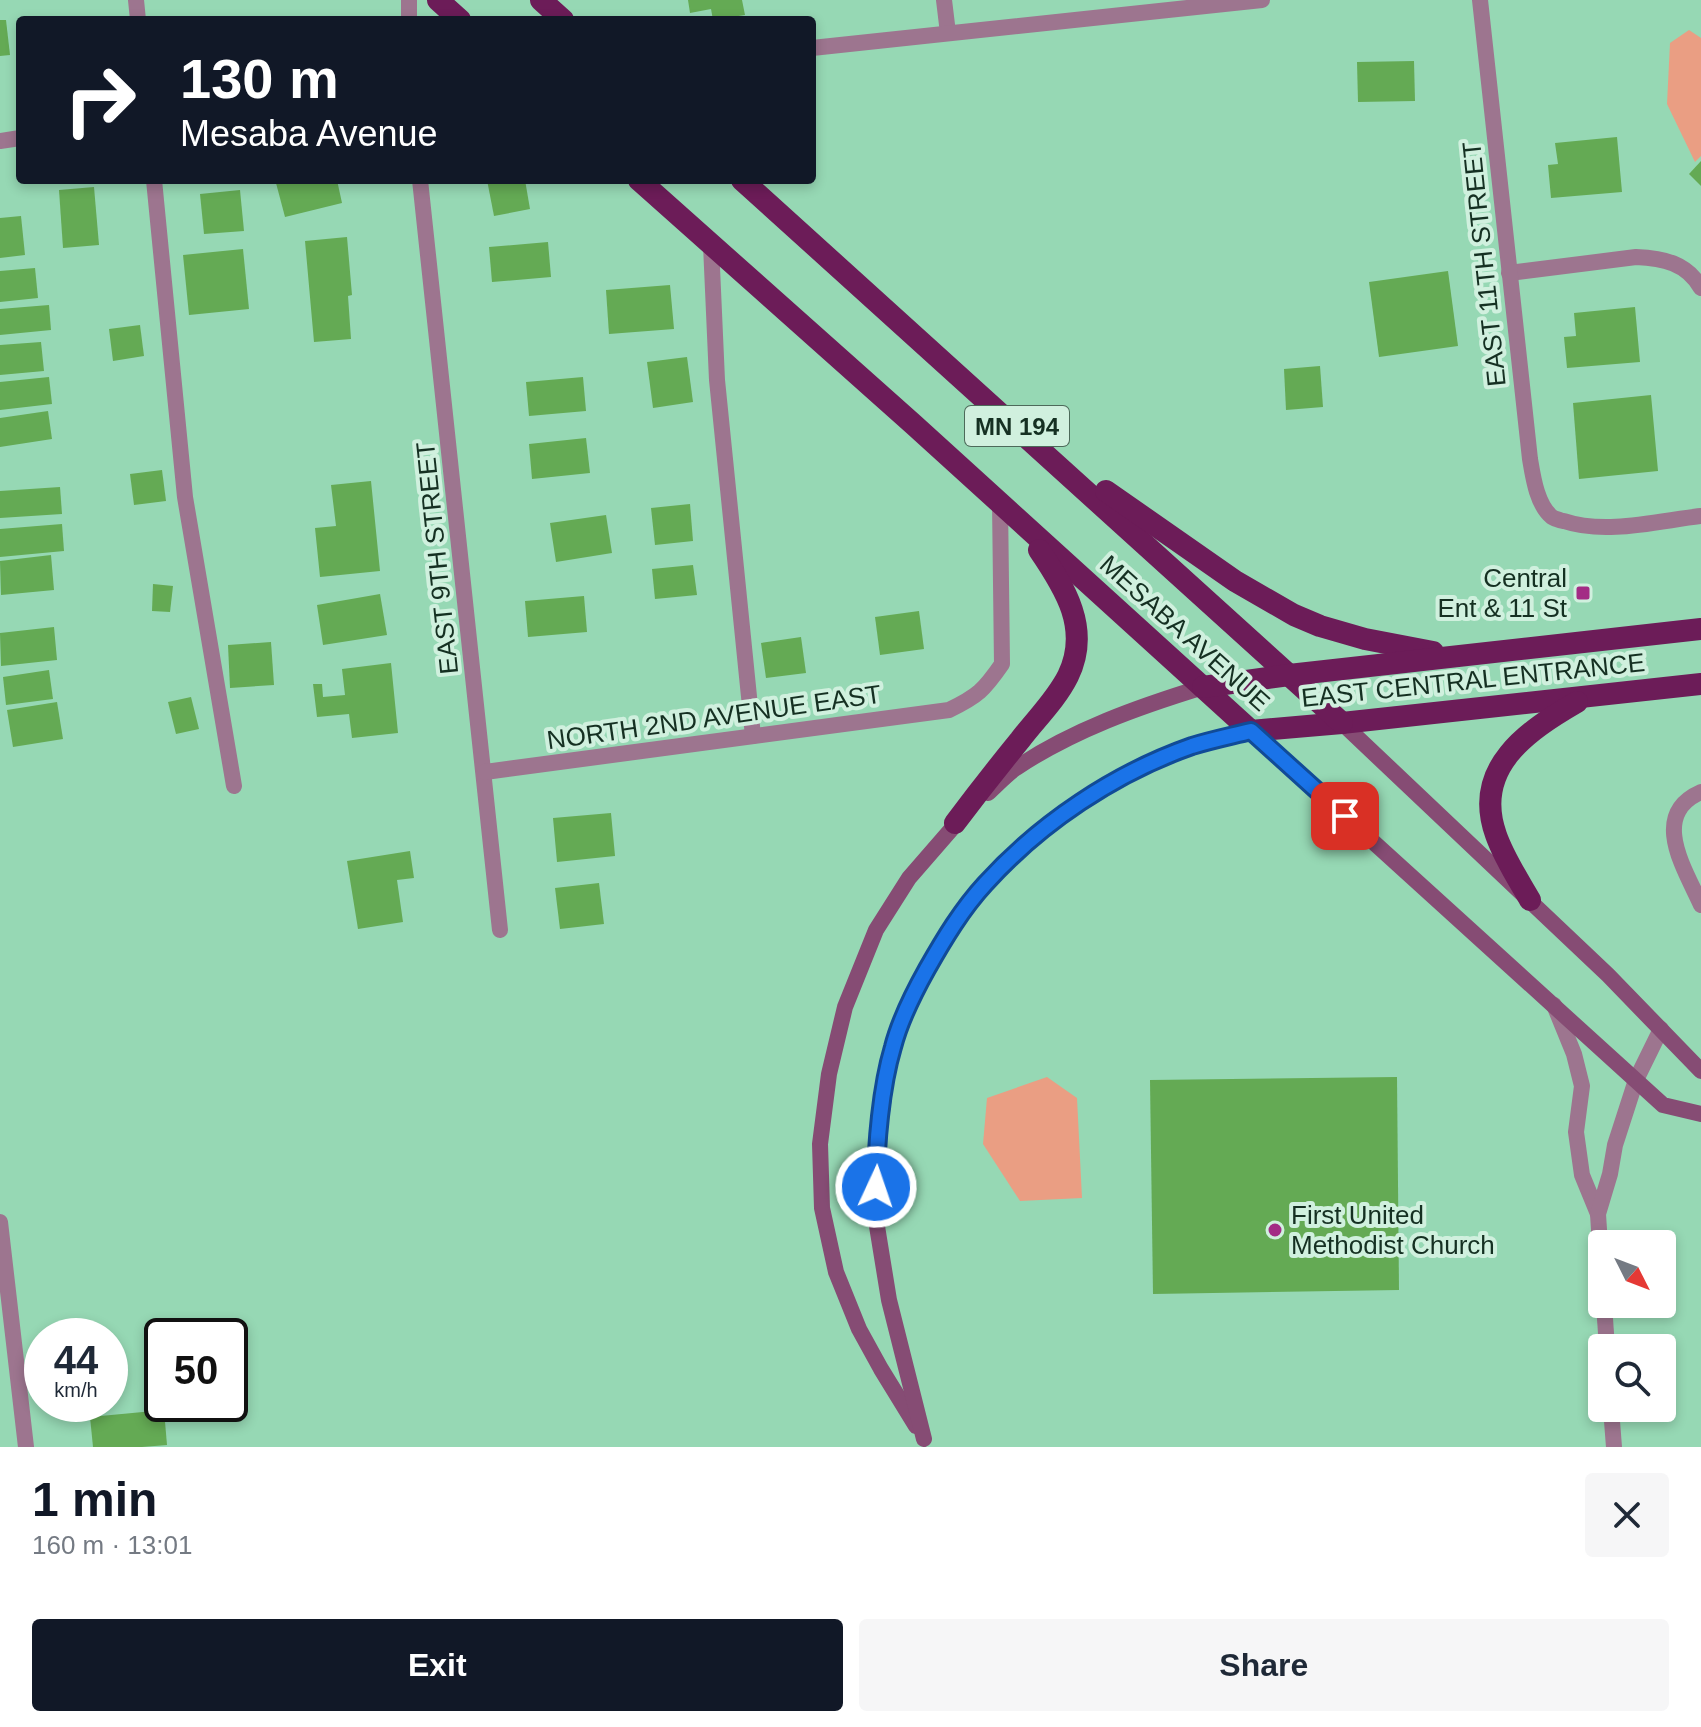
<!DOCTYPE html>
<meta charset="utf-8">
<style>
body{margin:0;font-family:Arial,sans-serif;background:#f6f6f7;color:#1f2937;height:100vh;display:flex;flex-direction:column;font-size:30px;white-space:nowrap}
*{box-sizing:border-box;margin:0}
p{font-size:26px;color:#747a83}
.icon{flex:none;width:44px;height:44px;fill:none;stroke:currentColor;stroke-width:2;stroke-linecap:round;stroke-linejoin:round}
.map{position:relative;height:1447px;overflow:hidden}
.panel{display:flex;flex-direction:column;background:#fff;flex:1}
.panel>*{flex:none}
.top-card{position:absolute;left:16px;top:16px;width:800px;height:168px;border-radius:8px;box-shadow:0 4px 12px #0003;background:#111827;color:#fff;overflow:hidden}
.needle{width:52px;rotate:132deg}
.tools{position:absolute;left:1588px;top:1230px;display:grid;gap:16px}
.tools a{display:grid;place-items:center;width:88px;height:88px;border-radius:8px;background:#fff;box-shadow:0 4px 12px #0003;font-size:40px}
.speed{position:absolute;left:24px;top:1318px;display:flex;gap:16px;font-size:40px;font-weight:700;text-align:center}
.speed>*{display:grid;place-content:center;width:104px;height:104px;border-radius:50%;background:#fff;box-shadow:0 4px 12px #0003;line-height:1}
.speed small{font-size:20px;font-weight:400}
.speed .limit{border:4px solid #111;border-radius:12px;background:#fff;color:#111}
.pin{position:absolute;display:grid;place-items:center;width:68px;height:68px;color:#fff;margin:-34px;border-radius:16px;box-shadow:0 4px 12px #0006}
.me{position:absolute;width:88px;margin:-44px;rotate:3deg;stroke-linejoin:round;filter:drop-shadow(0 0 6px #0008)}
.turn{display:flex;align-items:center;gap:28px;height:168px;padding:0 32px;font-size:36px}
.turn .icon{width:104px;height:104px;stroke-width:2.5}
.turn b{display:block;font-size:56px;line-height:68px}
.round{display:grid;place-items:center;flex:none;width:84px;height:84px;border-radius:8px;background:#f6f6f7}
.summary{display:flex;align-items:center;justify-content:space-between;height:136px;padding:0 32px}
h1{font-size:48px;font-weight:700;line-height:60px;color:#111827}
.action{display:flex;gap:16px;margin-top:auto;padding:16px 32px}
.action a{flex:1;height:92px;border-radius:8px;background:#111827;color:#fff;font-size:32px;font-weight:700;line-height:92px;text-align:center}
.action a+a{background:#f6f6f7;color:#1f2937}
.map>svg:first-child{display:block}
</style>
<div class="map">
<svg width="1701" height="1447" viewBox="0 0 1701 1447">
<rect width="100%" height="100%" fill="#96d8b4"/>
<!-- green -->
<g fill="#ea9e83">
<path d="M 1689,30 L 1701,38 L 1701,156 L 1695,162 L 1667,104 L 1670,43 Z"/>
<path d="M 1047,1077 L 1077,1098 L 1082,1198 L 1020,1201 L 983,1144 L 987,1098 Z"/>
</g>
<!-- building -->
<g fill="#64aa54">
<path d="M 688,0 L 742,0 L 745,15 L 713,20 L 711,9 L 690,13 Z"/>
<path d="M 0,20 L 6,20 L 10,55 L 0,56 Z"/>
<path d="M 1414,61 L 1415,101 L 1358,102 L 1357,62 Z"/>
<path d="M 1617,137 L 1622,192 L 1551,198 L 1548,165 L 1558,164 L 1555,143 Z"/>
<path d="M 1701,161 L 1701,186 L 1689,174 Z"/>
<path d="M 289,180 L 337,180 L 342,203 L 285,217 L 276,183 Z"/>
<path d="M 487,180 L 525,180 L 530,209 L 494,216 Z"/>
<path d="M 94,187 L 99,245 L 63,248 L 59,190 Z"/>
<path d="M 240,190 L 244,231 L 204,234 L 200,194 Z"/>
<path d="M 21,216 L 25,255 L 0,258 L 0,218 Z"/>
<path d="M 347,237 L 352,295 L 348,296 L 351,339 L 314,342 L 305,241 Z"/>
<path d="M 548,242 L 551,277 L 492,282 L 489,247 Z"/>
<path d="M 243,249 L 249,309 L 189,315 L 183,255 Z"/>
<path d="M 35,268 L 38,298 L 0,302 L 0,271 Z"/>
<path d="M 1448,271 L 1458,346 L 1379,357 L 1369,282 Z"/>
<path d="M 670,285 L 674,329 L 609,334 L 606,290 Z"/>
<path d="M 49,305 L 51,330 L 0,335 L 0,309 Z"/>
<path d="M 1635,307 L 1640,362 L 1567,368 L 1564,337 L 1576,336 L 1574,313 Z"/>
<path d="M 140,325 L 144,356 L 113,361 L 109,329 Z"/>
<path d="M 41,342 L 44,371 L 0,375 L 0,345 Z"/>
<path d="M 687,357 L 693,402 L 653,408 L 647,362 Z"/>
<path d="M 1320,366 L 1323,407 L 1286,410 L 1284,369 Z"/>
<path d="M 49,377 L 52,404 L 0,410 L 0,382 Z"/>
<path d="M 583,377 L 586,411 L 529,416 L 526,382 Z"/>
<path d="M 1651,395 L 1658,471 L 1579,479 L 1573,403 Z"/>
<path d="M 48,411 L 52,439 L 0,447 L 0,418 Z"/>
<path d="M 586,438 L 590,473 L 532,479 L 529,444 Z"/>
<path d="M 162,470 L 166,501 L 134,505 L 130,474 Z"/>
<path d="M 371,481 L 380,571 L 320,577 L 315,528 L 336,526 L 331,485 Z"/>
<path d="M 60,487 L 62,514 L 0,518 L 0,491 Z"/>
<path d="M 690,504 L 693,541 L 655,545 L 651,508 Z"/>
<path d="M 606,515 L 612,553 L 556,562 L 550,523 Z"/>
<path d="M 62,524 L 64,551 L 0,557 L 0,529 Z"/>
<path d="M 51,555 L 54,590 L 1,595 L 0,561 Z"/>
<path d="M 693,565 L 697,595 L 655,599 L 652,569 Z"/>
<path d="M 153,584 L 173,586 L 170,612 L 152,611 Z"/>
<path d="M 380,594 L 387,635 L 323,645 L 317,605 Z"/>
<path d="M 584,596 L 587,632 L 528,637 L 525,601 Z"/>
<path d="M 919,611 L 924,649 L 880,655 L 875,617 Z"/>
<path d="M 54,627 L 57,660 L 1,666 L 0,633 Z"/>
<path d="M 801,637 L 806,673 L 766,678 L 761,643 Z"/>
<path d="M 271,642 L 274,685 L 230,688 L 228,645 Z"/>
<path d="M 391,663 L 398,733 L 352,738 L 349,714 L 317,717 L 313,684 L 322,684 L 323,697 L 345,695 L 342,669 Z"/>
<path d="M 49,670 L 53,699 L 6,705 L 3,677 Z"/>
<path d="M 191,697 L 199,729 L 176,734 L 168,702 Z"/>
<path d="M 57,702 L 63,739 L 13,747 L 7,710 Z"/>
<path d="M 611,813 L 615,856 L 557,862 L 553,818 Z"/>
<path d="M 410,851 L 414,878 L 397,880 L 403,922 L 358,929 L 347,861 Z"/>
<path d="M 599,883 L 604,924 L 560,929 L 555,888 Z"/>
<path d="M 1397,1077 L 1399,1290 L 1153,1294 L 1150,1080 Z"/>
<path d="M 164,1410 L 167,1445 L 142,1447 L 93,1447 L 90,1417 Z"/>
</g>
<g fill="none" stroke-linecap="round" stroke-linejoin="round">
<!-- service -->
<g stroke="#9d758f" stroke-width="16">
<path d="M 136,0 L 138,20"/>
<path d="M 154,180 L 185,497 L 234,786"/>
<path d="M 711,245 L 717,380 L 753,736"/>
<path d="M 1509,273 L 1636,257 C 1663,258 1687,263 1701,288"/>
<path d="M 1701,792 C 1649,815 1685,869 1701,905"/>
</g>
<!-- minor -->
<g stroke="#9d758f" stroke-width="16">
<path d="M 409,0 L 409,20"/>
<path d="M 944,0 L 948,33"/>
<path d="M 1480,0 L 1530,459 C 1533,477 1537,505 1552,517 C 1553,518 1562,521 1564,521 C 1605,535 1658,521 1701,516"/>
<path d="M 812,48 L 1262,0"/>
<path d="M 0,141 L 20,138"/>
<path d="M 420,180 L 500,930"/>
<path d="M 485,772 L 949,710 C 978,696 984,690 1002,664 L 1000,502"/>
<path d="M 0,1222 L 26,1447"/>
</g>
<!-- tertiary -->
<g stroke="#9d758f" stroke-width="16">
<path d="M 1554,1005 L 1574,1054 L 1582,1086 L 1576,1132 L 1582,1175 L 1598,1214"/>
<path d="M 1602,1276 L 1598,1214 L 1610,1174 L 1615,1145 L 1636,1080 L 1661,1029"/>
<path d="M 1604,1304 L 1607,1348"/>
<path d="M 1611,1408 L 1614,1447"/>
</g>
<!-- secondary -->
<g stroke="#864c74" stroke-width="16">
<path d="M 1342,723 L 1608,975 L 1701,1071"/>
<path d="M 988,793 C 997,785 1006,775 1016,768 C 1073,730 1138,707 1203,687"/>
<path d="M 916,1426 L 881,1369 L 859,1329 L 836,1272 L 822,1208 L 820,1144 L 829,1074 L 845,1007 L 876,930 L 909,878 L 962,817"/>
<path d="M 924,1439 L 889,1300 L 875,1214 L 876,1159 L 885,1088 L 892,1048 L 914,993 L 947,934 L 984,885 L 1030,839 L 1085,799 L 1142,767 L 1192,746 L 1251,731 L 1663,1105 L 1701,1114"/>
</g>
<!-- trunk -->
<g stroke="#6c1c58" stroke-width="22">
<path d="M 438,0 L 460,20"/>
<path d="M 541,0 L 563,20"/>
<path d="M 639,180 L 913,424 L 1251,731 L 1342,723 L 1701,684"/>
<path d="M 742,180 L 1342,723"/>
<path d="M 1106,491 L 1235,581 L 1294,615 L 1320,626 L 1365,639 L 1433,652"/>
<path d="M 1203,687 L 1289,675 L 1701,629"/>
<path d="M 955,823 C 976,795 998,767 1020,740 C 1036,719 1056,700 1068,676 C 1091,629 1065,588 1039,550"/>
<path d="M 1530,900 C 1518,879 1504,858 1496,835 C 1472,768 1527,731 1577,702"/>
</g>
</g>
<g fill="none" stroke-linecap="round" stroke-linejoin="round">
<defs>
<path id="route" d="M 876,1187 C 876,1145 881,1087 893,1047 C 900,1020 913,994 927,969 C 944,939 962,909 985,884 C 1040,823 1115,773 1192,746 C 1211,740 1231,736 1251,731 L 1345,816"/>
</defs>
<!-- route casing -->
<use href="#route" stroke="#114b97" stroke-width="20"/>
<!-- route -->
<use href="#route" stroke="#1a73e8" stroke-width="14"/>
</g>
<!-- markers -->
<g fill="#a32c85" stroke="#d0f0de" stroke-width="3">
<rect x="1575" y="585" width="16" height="16" rx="4"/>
<circle cx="1275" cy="1230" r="8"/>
</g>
<g text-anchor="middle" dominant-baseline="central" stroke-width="8" stroke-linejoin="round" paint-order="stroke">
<!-- shield labels -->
<rect fill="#d0f0de" stroke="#4d6a5a" stroke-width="2" x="965" y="406" width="104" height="40" rx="6"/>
<g font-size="24" font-weight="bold" fill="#153022">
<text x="1017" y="426">MN 194</text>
</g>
<!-- street labels -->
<g font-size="26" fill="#153022" stroke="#d0f0de">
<text transform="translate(1484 264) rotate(-96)">EAST 11TH STREET</text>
<text transform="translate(437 558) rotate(-96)">EAST 9TH STREET</text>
<text transform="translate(1185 633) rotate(42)">MESABA AVENUE</text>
<text transform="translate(1473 680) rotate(-6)">EAST CENTRAL ENTRANCE</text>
<text transform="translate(714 717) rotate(-8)">NORTH 2ND AVENUE EAST</text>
</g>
<!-- poi labels -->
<g font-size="26" fill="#153022" stroke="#d0f0de" text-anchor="end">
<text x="1567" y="578">Central<tspan x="1567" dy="30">Ent &amp; 11 St</tspan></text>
<text x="1291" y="1215" text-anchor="start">First United<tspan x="1291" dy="30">Methodist Church</tspan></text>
</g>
</g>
</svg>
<div class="tools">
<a><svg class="needle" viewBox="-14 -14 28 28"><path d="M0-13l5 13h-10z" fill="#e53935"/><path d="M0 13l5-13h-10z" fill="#747a83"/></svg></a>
<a><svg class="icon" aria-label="search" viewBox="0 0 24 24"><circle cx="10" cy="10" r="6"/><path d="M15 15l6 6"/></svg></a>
</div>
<div class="speed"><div>44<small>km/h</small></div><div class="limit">50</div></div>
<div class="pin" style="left:1345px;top:816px;background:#d93025"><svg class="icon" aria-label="arrive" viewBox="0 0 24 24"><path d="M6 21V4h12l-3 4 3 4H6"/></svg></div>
<svg class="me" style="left:876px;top:1187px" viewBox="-20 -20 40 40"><circle r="17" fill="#1a73e8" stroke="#fff" stroke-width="3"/><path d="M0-11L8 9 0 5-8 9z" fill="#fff"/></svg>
<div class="top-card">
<div class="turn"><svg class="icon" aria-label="right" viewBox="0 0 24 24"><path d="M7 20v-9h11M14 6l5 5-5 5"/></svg><div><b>130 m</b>Mesaba Avenue</div></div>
</div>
</div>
<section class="panel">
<div class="summary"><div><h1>1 min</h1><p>160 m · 13:01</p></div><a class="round"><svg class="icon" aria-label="close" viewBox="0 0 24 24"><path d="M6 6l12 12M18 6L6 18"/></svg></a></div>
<div class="action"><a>Exit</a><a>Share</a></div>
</section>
